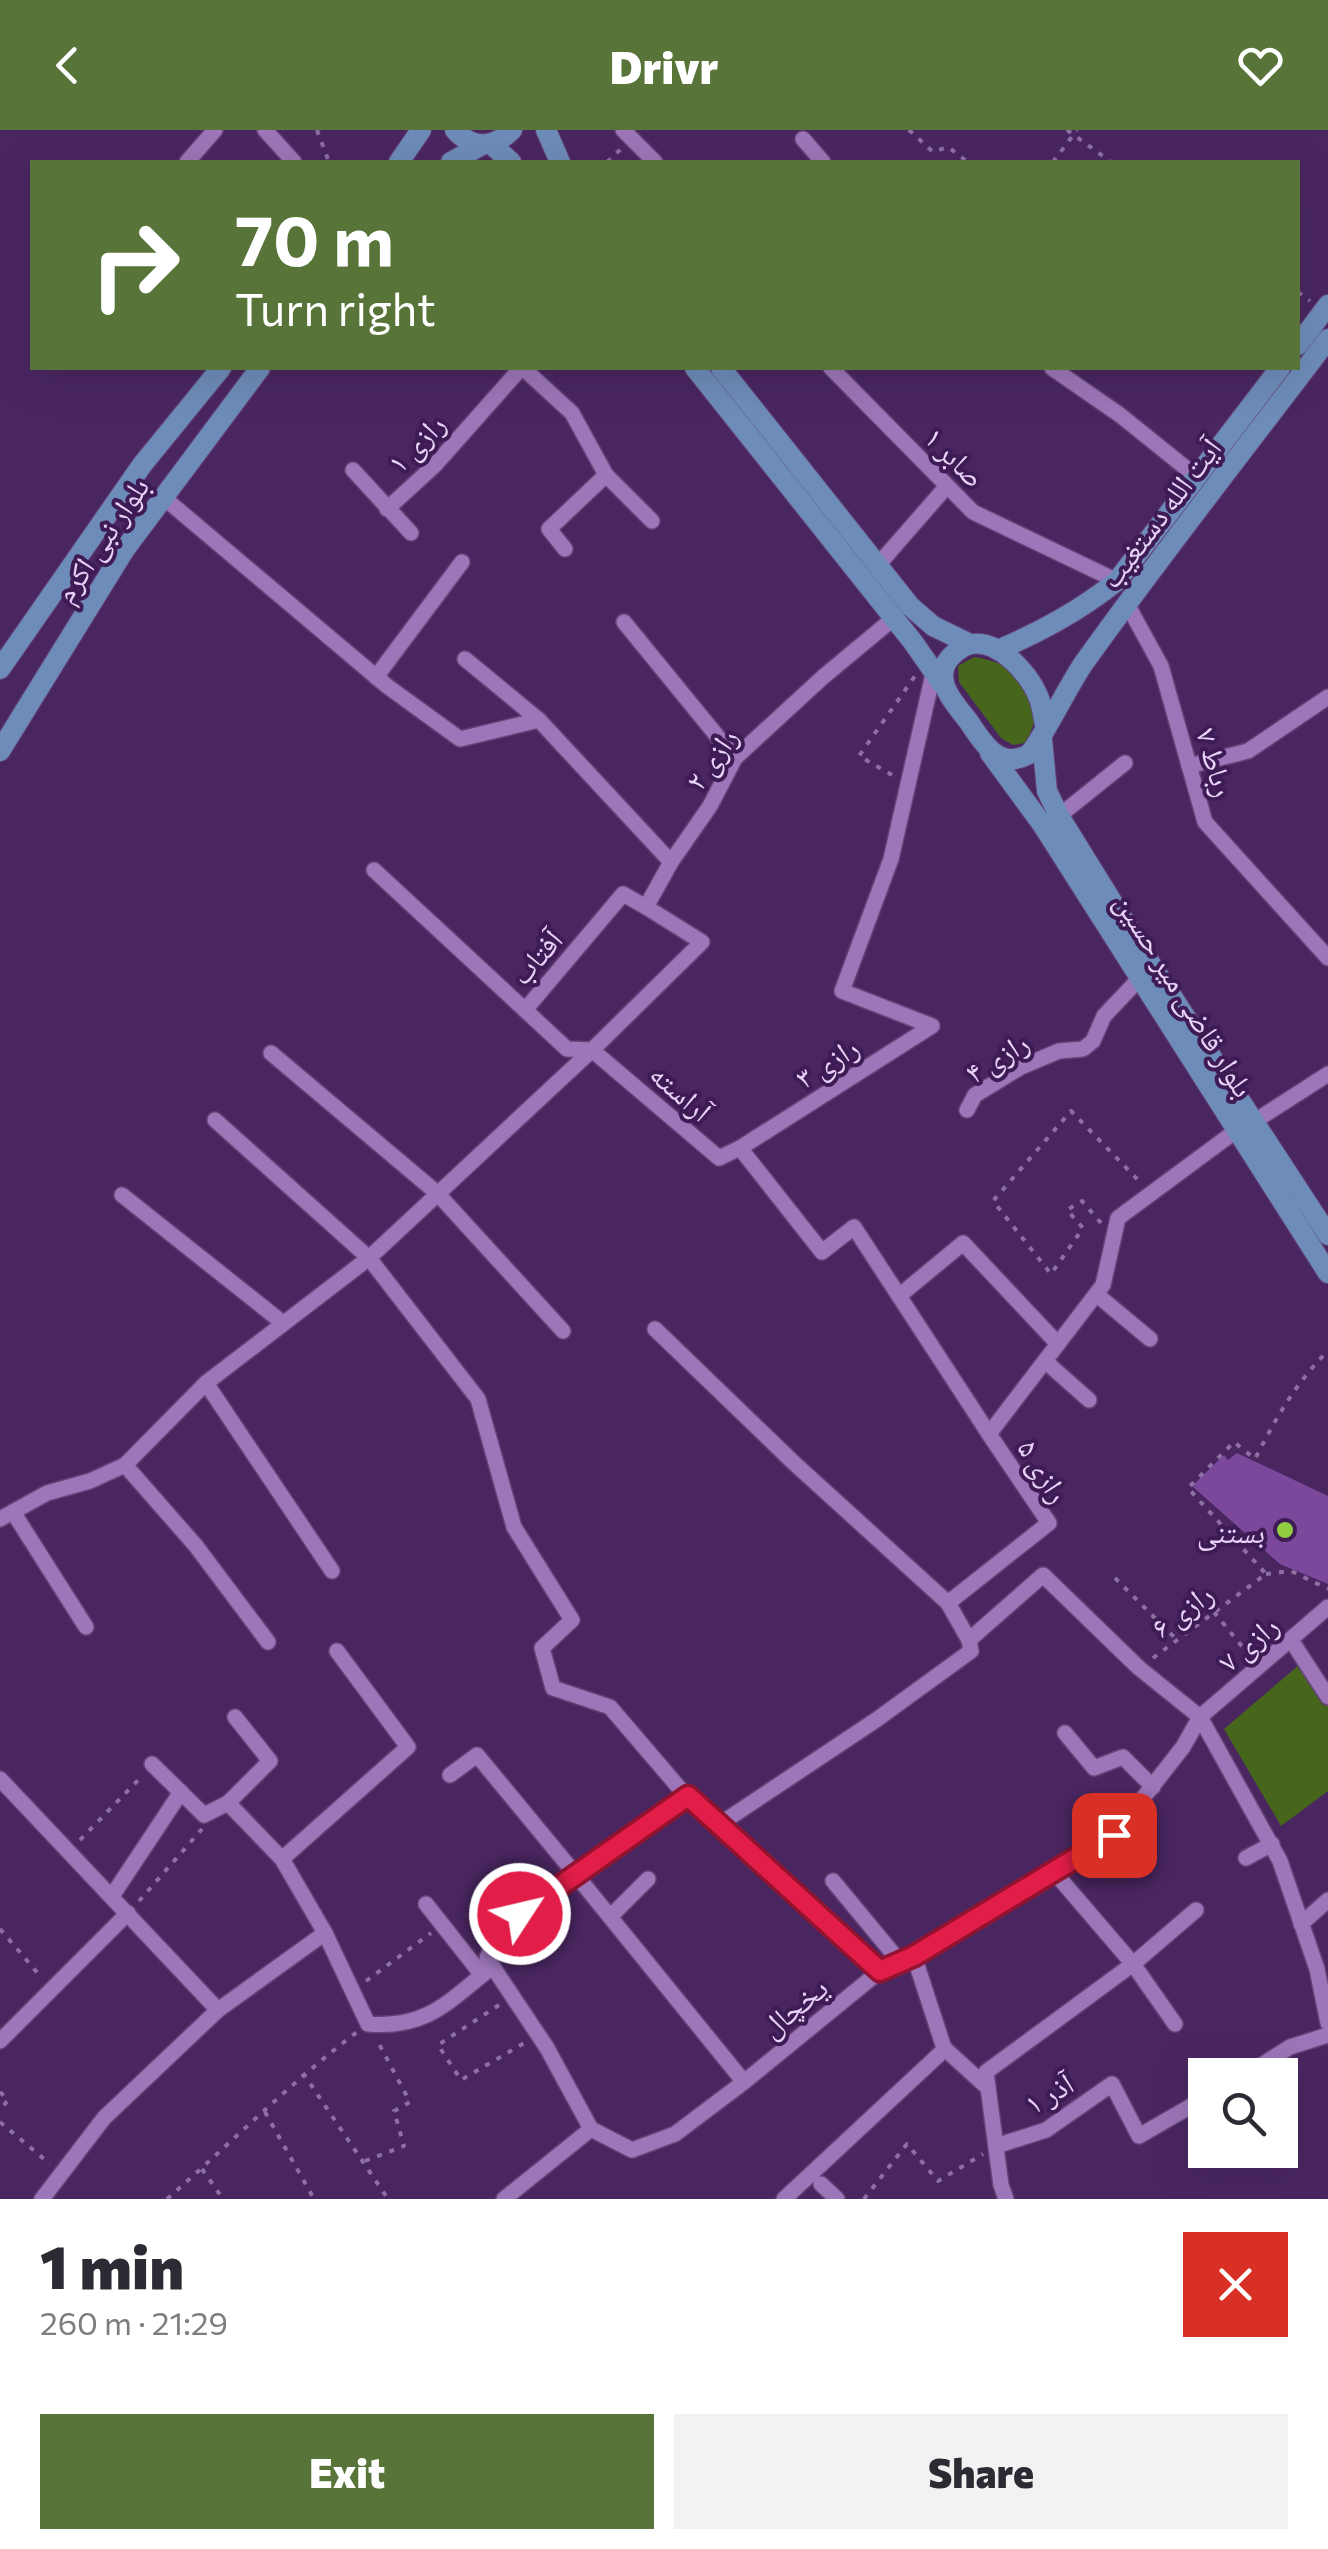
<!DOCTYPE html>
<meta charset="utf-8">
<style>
body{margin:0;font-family:Commissioner,"Noto Naskh Arabic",sans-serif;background:#f2f2f3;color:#2b2b33;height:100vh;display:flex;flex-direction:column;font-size:38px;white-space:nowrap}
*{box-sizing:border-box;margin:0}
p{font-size:32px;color:#7c7c81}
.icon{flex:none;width:55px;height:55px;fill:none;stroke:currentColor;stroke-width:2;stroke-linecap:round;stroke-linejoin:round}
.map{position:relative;height:2069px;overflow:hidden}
.sheet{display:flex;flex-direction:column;background:#fff;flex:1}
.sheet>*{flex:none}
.banner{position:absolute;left:30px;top:30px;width:1270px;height:210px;border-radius:0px;box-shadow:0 10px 40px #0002;background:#587439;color:#fff;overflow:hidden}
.controls{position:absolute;left:1188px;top:1928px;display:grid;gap:20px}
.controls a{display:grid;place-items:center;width:110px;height:110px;border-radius:0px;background:#fff;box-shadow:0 10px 40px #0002;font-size:50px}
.pin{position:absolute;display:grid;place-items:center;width:85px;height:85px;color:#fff;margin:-42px;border-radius:20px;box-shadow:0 5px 15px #0006}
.me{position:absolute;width:110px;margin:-55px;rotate:55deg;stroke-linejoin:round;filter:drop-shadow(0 0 8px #0008)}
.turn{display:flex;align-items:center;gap:35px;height:210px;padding:0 40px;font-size:45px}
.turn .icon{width:130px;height:130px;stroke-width:2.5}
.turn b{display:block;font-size:70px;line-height:85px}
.round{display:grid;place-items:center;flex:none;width:105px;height:105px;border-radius:0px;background:#f2f2f3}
.overview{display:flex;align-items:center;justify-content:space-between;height:170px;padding:0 40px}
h1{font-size:60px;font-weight:800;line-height:75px}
.button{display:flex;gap:20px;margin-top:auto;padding:20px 40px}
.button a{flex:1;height:115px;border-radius:0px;background:#587439;color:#fff;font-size:40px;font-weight:800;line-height:115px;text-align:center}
.button a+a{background:#f2f2f3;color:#2b2b33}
header{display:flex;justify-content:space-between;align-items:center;height:130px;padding:0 40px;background:#587439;color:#fff;font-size:45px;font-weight:800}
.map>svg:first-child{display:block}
</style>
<header><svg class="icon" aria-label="back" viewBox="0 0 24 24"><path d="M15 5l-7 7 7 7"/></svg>Drivr<svg class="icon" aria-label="heart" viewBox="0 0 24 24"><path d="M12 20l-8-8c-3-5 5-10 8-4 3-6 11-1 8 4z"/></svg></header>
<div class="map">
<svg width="1328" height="2069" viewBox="0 0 1328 2069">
<rect width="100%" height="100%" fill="#4a2661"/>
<!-- green -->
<g fill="#45661b">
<path d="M 974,527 C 1021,533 1052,569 1025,613 L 1013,615 L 1001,608 L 959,552 L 958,536 Z"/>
<path d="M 1299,1535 L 1328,1576 L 1328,1661 L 1281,1696 L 1224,1599 Z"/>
</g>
<!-- building -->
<path fill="#7b489b" d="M 1237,1323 L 1328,1366 L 1328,1454 L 1280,1434 L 1192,1356 L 1224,1325 L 1228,1330 Z"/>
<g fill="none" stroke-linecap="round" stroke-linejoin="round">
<defs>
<g id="minor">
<path d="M 265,0 L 294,32"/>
<path d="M 623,0 L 655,32"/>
<path d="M 803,9 L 823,32"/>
<path d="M 187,32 L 215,0"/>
<path d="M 523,238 L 572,283 L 606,345"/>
<path d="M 831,238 L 973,382 L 1117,451"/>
<path d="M 1052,238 L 1120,285 L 1197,347"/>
<path d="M 353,340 L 411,403"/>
<path d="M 163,367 L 387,556 L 460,609 L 539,590"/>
<path d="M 387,379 L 435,335 L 521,238"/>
<path d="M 565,419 L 549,399 L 606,345 L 652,391"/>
<path d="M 878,435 L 947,356"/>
<path d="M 1127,474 L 1161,536 L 1205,692 L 1328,828"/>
<path d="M 624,492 L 735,628"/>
<path d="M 465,529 L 539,590 L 671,732"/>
<path d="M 934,540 L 891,729 L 842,861 L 932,896 L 740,1018 L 822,1122 L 854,1097 L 989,1304"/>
<path d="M 376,547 L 462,432"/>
<path d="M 1189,636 L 1248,621 L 1328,567"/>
<path d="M 1059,686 L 1125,633"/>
<path d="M 374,740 L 525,880"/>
<path d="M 646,777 L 623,764 L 525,880 L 567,919 L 592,920 L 719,1028 L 740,1018"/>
<path d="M 271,923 L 437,1063 L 563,1201"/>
<path d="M 967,980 L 975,965 L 1021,937 L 1059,921 L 1083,919 L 1093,911 L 1104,886 L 1140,848"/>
<path d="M 215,990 L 369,1128 L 478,1269 L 514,1397 L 572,1490 L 542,1518 L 553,1558 L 610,1577 L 687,1667"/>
<path d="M 1255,991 L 1328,944"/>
<path d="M 1237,1000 L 1118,1088 L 1103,1155 L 989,1304 L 1049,1393 L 948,1473 L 969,1510 L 1043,1445 L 1139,1538 L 1200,1587 L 1280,1731 L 1317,1839 L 1328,1893"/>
<path d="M 122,1065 L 283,1193"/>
<path d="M 1096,1164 L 1150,1209"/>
<path d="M 899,1166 L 963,1113 L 1058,1214"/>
<path d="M 655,1199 L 794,1333 L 948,1473"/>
<path d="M 1045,1231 L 1089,1270"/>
<path d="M 206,1253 L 332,1441"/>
<path d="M 125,1335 L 196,1416 L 268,1512"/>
<path d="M 13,1382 L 86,1497"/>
<path d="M 0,1389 L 47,1363 L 90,1351 L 125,1335 L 206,1253 L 369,1128 L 592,920 L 702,812 L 646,777 L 671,732 L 710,676 L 735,628 L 823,547 L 894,488"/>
<path d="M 1291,1510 L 1328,1567"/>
<path d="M 1065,1603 L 1094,1638 L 1123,1627 L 1153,1657"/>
<path d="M 152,1634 L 204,1685 L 228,1673 L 282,1729 L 325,1803 L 368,1894 C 427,1899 449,1871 492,1837"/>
<path d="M 450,1645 L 477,1625 L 576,1745 L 499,1799 L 487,1828 L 547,1918 L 591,1999 L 632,2020 L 675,2004 L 744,1952"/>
<path d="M 0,1649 L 218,1880"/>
<path d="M 228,1673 L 270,1631 L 235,1587"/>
<path d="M 720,1694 L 687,1667 L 576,1745 L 744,1952 L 880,1841 L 914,1826 L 1114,1705 L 1183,1617 L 1200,1587 L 1328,1477"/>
<path d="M 1246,1728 L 1272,1714"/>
<path d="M 282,1729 L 408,1617 L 337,1521"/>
<path d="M 1055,1743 L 1133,1834 L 1175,1894"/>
<path d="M 833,1751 L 900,1832"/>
<path d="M 112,1766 L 181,1662"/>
<path d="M 426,1774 L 482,1845"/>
<path d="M 610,1787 L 648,1749"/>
<path d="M 1301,1794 L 1328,1770"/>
<path d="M 914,1826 L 944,1918 L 988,1958"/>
<path d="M 880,1841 L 720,1694 L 876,1590 L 971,1521 L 969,1510"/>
<path d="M 0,1911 L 128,1783"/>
<path d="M 1246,1945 L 1290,1917 L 1328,1905"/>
<path d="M 996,2016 L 1046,2000 L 1112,1954 L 1139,2006 L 1205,1968"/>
<path d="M 821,2054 L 837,2069"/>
<path d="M 42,2069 L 104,1988 L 218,1880 L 325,1803"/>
<path d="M 504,2069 L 591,1999"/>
<path d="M 784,2069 L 945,1919"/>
<path d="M 1006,2069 L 1001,2055 L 986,1942 L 1133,1834 L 1196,1780"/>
</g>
<g id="secondary">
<path d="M 455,0 C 473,20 494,18 512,0"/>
<path d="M 546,0 L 560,32"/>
<path d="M 491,14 L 511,32"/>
<path d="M 399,32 L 421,0"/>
<path d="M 451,32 L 482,15"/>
<path d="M 1298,215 L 1328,175"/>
<path d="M 695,238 L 913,512 L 943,555"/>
<path d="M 721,238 L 910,476 L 933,496 L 970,514"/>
<path d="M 998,520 C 1042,501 1079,481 1117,451 L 1280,238"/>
<path d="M 0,539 L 142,335 L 221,238"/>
<path d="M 1045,595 C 1043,586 1042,574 1038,566 C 1028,541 992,502 963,517 C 955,522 946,529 944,539 C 939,559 958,577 969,592 C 982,612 999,640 1027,625 C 1037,620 1073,546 1086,530 C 1164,421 1247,316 1328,209"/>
<path d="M 1042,609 L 1047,661 L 1059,686 L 1152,836 L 1328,1105"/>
<path d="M 0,621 L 125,419 L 260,238"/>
<path d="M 990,623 L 1042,694 L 1328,1143"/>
</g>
</defs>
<!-- minor casing -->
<use href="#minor" stroke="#634276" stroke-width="18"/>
<!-- secondary casing -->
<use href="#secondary" stroke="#634276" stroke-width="22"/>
<!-- path -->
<g stroke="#8d70a1" stroke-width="4" stroke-dasharray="5 8" stroke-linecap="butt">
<path d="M 317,0 L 329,32"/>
<path d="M 909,0 L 933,22 L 948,17 L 968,32"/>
<path d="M 1067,0 L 1111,32"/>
<path d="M 607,32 L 621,19"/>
<path d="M 1053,32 L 1077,0"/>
<path d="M 1298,162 L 1310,171"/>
<path d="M 892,645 L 859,626 L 915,546"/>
<path d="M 1101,1093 L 1082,1071 L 1067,1080 L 1083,1098 L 1051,1144 L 993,1071 L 1071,981 L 1141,1053"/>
<path d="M 1266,1444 L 1291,1441 L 1328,1459"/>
<path d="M 1115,1448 L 1175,1508"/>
<path d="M 1214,1482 L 1249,1525"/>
<path d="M 1153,1528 L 1266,1444 L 1188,1358 L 1234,1312 L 1255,1329 C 1275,1290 1296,1252 1328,1221"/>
<path d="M 80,1710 L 143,1645"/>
<path d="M 139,1771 L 202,1699"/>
<path d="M 0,1799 L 41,1847"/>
<path d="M 366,1851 L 431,1803"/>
<path d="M 499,1875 L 438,1915 L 461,1950 L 526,1912"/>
<path d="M 303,1943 L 388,2069"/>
<path d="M 0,1962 L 8,1970 L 0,1980"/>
<path d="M 265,1982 L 314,2069"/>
<path d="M 0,1992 L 50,2034"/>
<path d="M 365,2031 L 404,2016 L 394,1981 L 410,1972 L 378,1912"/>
<path d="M 202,2039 L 223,2069"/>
<path d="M 167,2069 C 231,2013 290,1953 357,1902"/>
<path d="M 864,2069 L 907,2014 L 938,2051 L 983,2024"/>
</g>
<!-- minor -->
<use href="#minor" stroke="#9c76b8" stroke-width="15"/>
<!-- secondary -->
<use href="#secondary" stroke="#6e8cb9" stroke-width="20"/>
</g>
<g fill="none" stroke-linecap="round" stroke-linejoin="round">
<defs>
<path id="route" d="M 520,1784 L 688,1666 L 880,1841 L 914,1826 L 1114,1705"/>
</defs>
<!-- route casing -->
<use href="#route" stroke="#92132f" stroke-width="25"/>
<!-- route -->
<use href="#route" stroke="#e11d48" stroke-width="18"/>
</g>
<!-- markers -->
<circle fill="#90cd41" stroke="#3f1b55" stroke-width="4" cx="1285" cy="1400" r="10"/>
<g text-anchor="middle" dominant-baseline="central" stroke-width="8" stroke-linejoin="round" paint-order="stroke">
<!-- street labels -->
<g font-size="30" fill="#e7d3f7" stroke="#3f1b55">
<text transform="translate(415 312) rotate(-46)">رازی ۱</text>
<text transform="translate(956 326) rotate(45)">صابر ۱</text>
<text transform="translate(1159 382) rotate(-53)">آیت الله دستغیب</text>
<text transform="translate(100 409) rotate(-56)">بلوار نبی اکرم</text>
<text transform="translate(710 628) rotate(-55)">رازی ۲</text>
<text transform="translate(1217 632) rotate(74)">رباط ۷</text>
<text transform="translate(535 826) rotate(-49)">آفتاب</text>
<text transform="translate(1186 864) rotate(58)">بلوار قاضی میر حسین</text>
<text transform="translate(996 926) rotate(-32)">رازی ۴</text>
<text transform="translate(826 931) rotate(-33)">رازی ۳</text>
<text transform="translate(682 961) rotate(41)">آراسته</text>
<text transform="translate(1045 1340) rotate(58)">رازی ۵</text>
<text transform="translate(1181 1479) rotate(-37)">رازی ۶</text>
<text transform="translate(1247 1512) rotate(-41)">رازی ۷</text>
<text transform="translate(793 1876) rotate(-39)">یخچال</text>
<text transform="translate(1048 1962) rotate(-31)">آذر ۱</text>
</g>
<!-- poi labels -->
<g font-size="30" fill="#e7d3f7" stroke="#3f1b55" text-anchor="end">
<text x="1265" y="1400">بستنی</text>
</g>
</g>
</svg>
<div class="controls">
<a><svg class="icon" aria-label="search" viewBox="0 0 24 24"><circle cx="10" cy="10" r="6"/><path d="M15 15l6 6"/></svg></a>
</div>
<div class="pin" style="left:1114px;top:1705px;background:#d93025"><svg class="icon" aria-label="arrive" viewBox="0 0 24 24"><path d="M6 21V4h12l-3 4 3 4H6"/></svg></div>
<svg class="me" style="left:520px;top:1784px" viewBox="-20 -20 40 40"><circle r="17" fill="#e11d48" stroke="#fff" stroke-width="3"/><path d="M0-11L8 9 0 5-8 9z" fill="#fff"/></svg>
<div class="banner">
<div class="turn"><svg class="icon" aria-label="right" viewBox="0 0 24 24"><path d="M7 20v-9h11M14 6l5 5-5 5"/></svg><div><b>70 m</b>Turn right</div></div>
</div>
</div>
<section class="sheet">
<div class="overview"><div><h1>1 min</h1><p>260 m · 21:29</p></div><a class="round" style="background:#d93025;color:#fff"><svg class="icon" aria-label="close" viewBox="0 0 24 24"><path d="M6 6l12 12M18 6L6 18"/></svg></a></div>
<div class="button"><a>Exit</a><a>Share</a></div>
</section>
